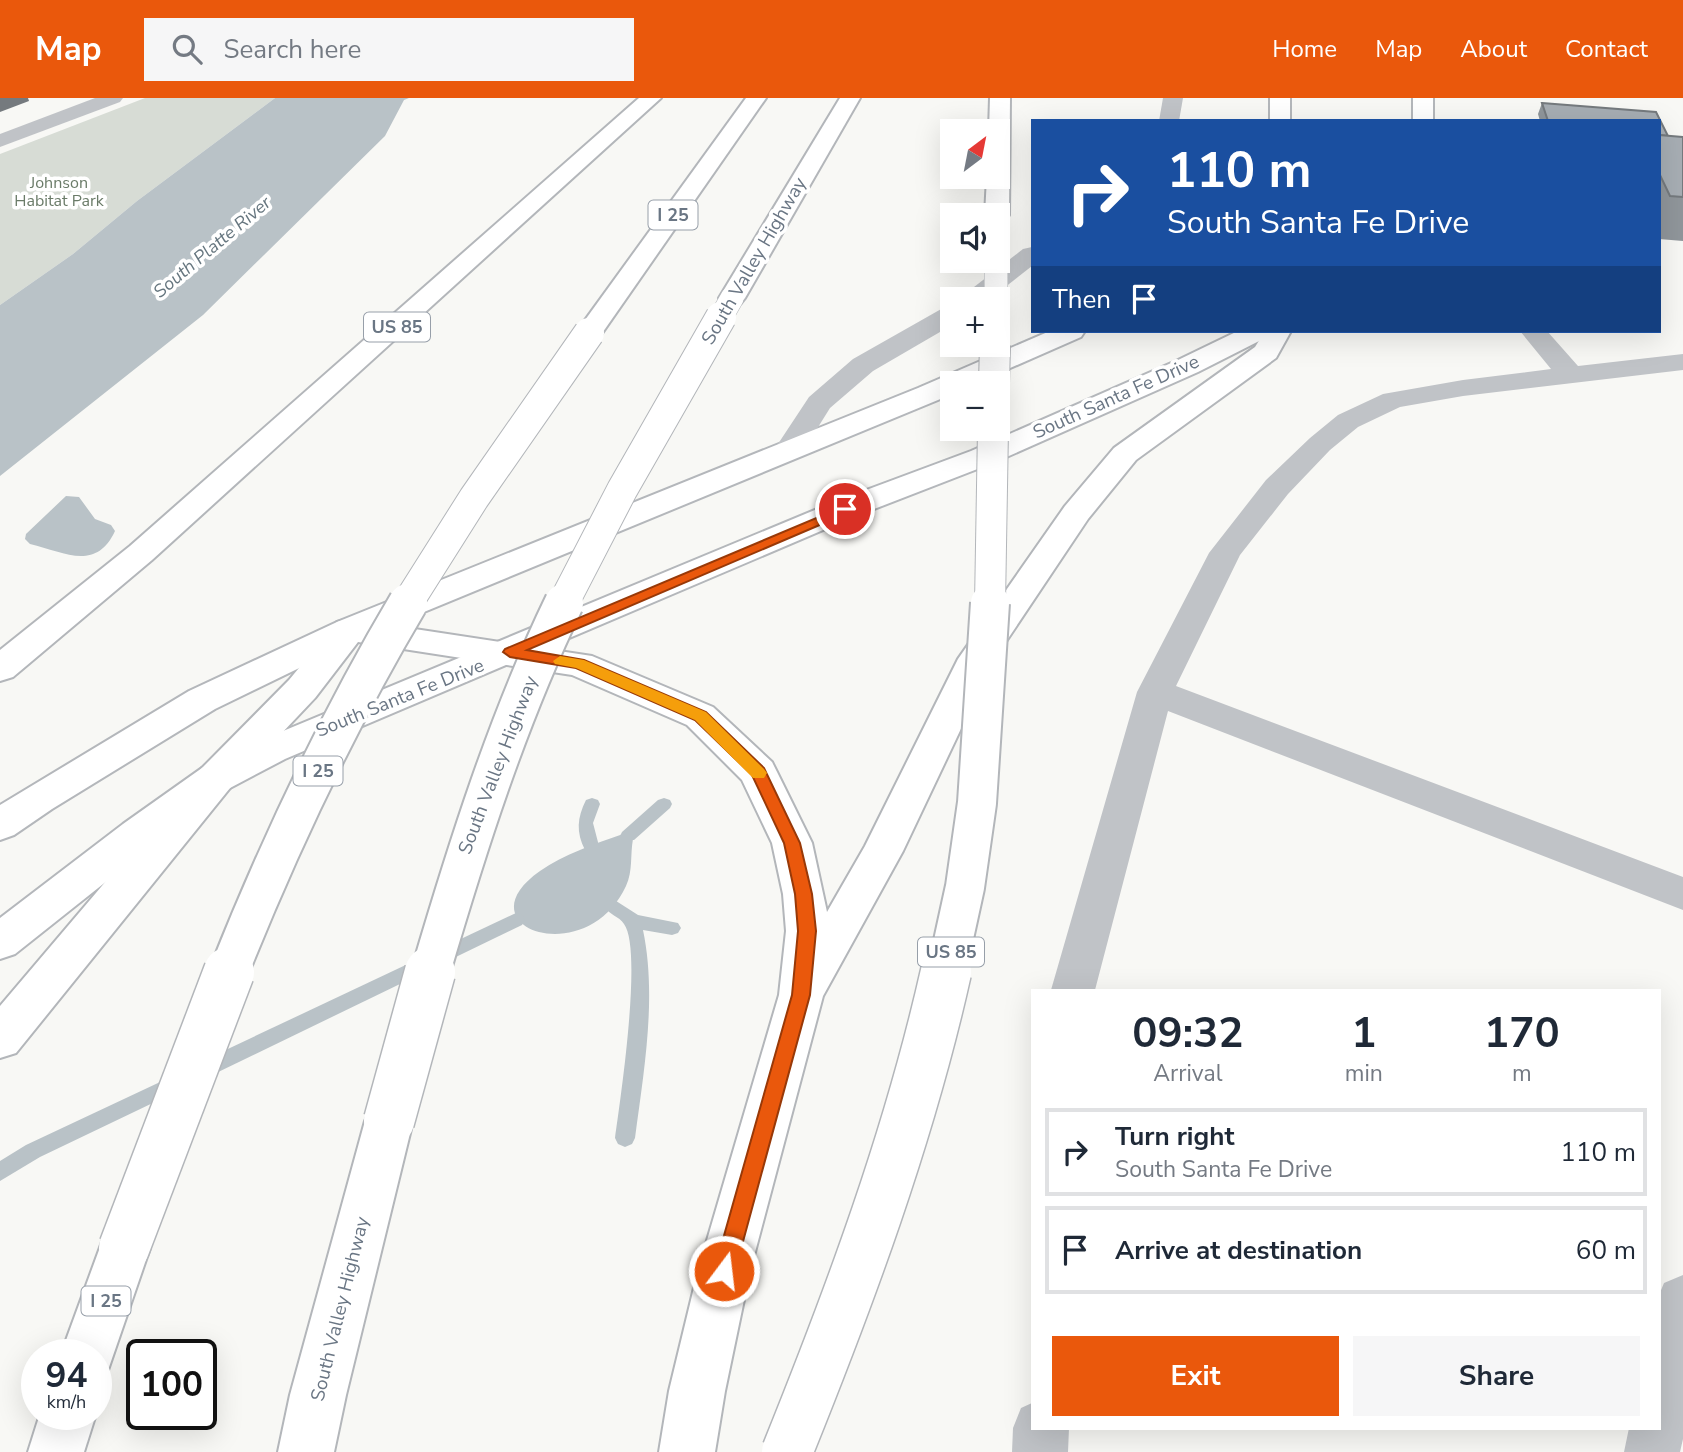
<!DOCTYPE html>
<meta charset="utf-8">
<style>
body{margin:0;font-family:"Nunito Sans",sans-serif;background:#f6f6f7;color:#1f2937;height:100vh;display:flex;flex-direction:column;font-size:26px;white-space:nowrap}
*{box-sizing:border-box;margin:0}
p{font-size:23px;color:#747a83}
.icon{flex:none;width:38px;height:38px;fill:none;stroke:currentColor;stroke-width:2;stroke-linecap:round;stroke-linejoin:round}
.map{position:relative;flex:1;overflow:hidden}
.drawer{position:absolute;left:1031px;top:891px;width:630px;height:441px;display:flex;flex-direction:column;background:#fff;border-radius:0px;box-shadow:0 7px 28px #0002}
.drawer>*{flex:none}
.guide{position:absolute;left:1031px;top:21px;width:630px;height:214px;border-radius:0px;box-shadow:0 7px 28px #0002;background:#1a4fa0;color:#fff;overflow:hidden}
.needle{width:46px;rotate:32deg}
.tools{position:absolute;left:940px;top:21px;display:grid;gap:14px}
.tools a{display:grid;place-items:center;width:70px;height:70px;border-radius:0px;background:#fff;box-shadow:0 7px 28px #0002;font-size:35px}
.speed{position:absolute;left:21px;top:1241px;display:flex;gap:14px;font-size:35px;font-weight:700;text-align:center}
.speed>*{display:grid;place-content:center;width:91px;height:91px;border-radius:50%;background:#fff;box-shadow:0 7px 28px #0002;line-height:1}
.speed small{font-size:18px;font-weight:400}
.speed .limit{border:4px solid #111;border-radius:10px;background:#fff;color:#111}
.pin{position:absolute;display:grid;place-items:center;width:60px;height:60px;color:#fff;margin:-30px;border:4px solid #fff;border-radius:50%;box-shadow:0 2px 7px #0007}
.me{position:absolute;width:77px;margin:-38px;rotate:15deg;stroke-linejoin:round;filter:drop-shadow(0 0 5px #0008)}
.turn{display:flex;align-items:center;gap:24px;height:147px;padding:0 21px;font-size:32px}
.turn .icon{width:91px;height:91px;stroke-width:2.5}
.turn b{display:block;font-size:49px;line-height:60px}
.then{display:flex;align-items:center;height:66px;padding:0 21px;background:#0003;gap:14px;font-size:26px}
.eta{display:flex;justify-content:space-evenly;align-items:center;height:119px;text-align:center}
.eta b{font-size:42px;font-weight:700;line-height:49px}
.primary-button{display:flex;gap:14px;margin-top:auto;padding:14px 21px}
.primary-button a{flex:1;height:80px;border-radius:0px;background:#ea580c;color:#fff;font-size:28px;font-weight:700;line-height:80px;text-align:center}
.primary-button a+a{background:#f6f6f7;color:#1f2937}
ul{padding:0;list-style:none}
li{display:flex;align-items:center;gap:21px;height:88px;margin:0 14px 10px;padding:0 7px;border:4px solid #e0e1e3;border-radius:0px}
li div{flex:1}
li b{display:block;font-size:26px}
li em{font-style:normal}
header{display:flex;align-items:center;gap:42px;box-sizing:border-box;height:98px;padding:0 35px;background:#ea580c;color:#fff}
header strong{font-size:33px}
nav{display:flex;gap:38px;margin-inline-start:auto;font-size:24px}
.search{width:490px;height:63px;background:#f6f6f7;display:flex;align-items:center;gap:18px;box-sizing:border-box;padding:0 24px;border-radius:0px;color:#747a83;font-size:26px}
.map>svg:first-child{display:block}
</style>
<header>
<strong>Map</strong>
<div class="search"><svg class="icon" aria-label="search" viewBox="0 0 24 24"><circle cx="10" cy="10" r="6"/><path d="M15 15l6 6"/></svg>Search here</div>
<nav><a>Home</a><a>Map</a><a>About</a><a>Contact</a></nav>
</header>
<div class="map">
<svg width="1683" height="1354" viewBox="0 0 1683 1354">
<rect width="100%" height="100%" fill="#f8f8f5"/>
<!-- green -->
<path fill="#d7dcd5" d="M 145,0 L 275,0 L 137,103 L 73,156 L 0,207 L 0,56 Z"/>
<!-- water -->
<g fill="#b9c2c7">
<path d="M 275,0 L 409,0 L 404,2 L 385,38 L 203,217 L 0,378 L 0,207 L 73,156 L 137,103 Z"/>
<path d="M 66,398 L 79,399 L 95,421 L 111,427 L 115,433 C 96,474 64,454 30,446 L 25,441 L 26,436 Z"/>
<path d="M 623,736 L 633,741 C 630,757 633,773 626,788 C 586,874 460,829 540,773 C 564,756 595,746 623,736 Z"/>
</g>
<g fill="none" stroke-linecap="round" stroke-linejoin="round">
<!-- stream -->
<g fill="#b9c2c7" fill-rule="evenodd">
<path d="M 592,700 L 598,702 L 600,706 L 593,725 L 599,748 L 597,752 L 585,752 C 576,734 577,720 586,702 Z"/>
<path d="M 664,700 L 670,702 L 672,706 L 670,710 L 634,742 L 622,742 L 620,738 L 622,734 L 658,702 Z"/>
<path d="M 613,801 L 638,817 L 678,825 L 681,830 L 678,835 L 672,837 L 643,832 C 657,899 644,972 635,1040 L 632,1046 L 625,1049 L 618,1046 L 615,1040 C 620,1004 643,851 624,826 C 619,818 609,817 604,808 L 607,803 Z"/>
<path d="M 516,815 L 522,817 L 525,822 L 522,827 L 212,977 L 205,979 L 198,977 L 195,971 L 198,965 Z"/>
<path d="M 175,977 L 182,979 L 185,985 L 182,991 L 40,1059 L 0,1083 L 0,1063 L 26,1047 Z"/>
</g>
<defs>
<g id="major">
<rect x="1270" y="0" width="20" height="23"/>
<rect x="1413" y="0" width="20" height="23"/>
<path d="M 1050,233 L 1085,233 L 1081,239 L 976,285 L 952,285 L 952,296 L 938,302 L 361,540 L 215,611 L 52,711 L 14,737 L 0,742 L 0,707 L 189,593 L 337,524 L 918,290 Z"/>
<path d="M 1238,233 L 1271,233 L 1267,239 L 1198,274 L 993,365 L 856,418 L 285,661 L 230,690 L 151,748 L 15,856 L 0,861 L 0,820 L 123,726 L 202,670 L 259,643 L 834,404 L 971,353 L 1178,262 Z"/>
</g>
<g id="highway">
<path d="M 639,0 L 661,0 L 152,462 L 13,579 L 0,583 L 0,552 L 130,448 Z"/>
<path d="M 746,0 L 766,0 L 598,241 L 589,243 L 580,241 L 576,235 L 580,229 Z"/>
<path d="M 840,0 L 860,0 L 745,200 L 741,205 L 732,208 L 723,205 L 719,200 Z"/>
<path d="M 990,0 L 1010,0 L 1009,117 L 1005,122 L 998,124 L 998,117 L 985,117 L 987,79 L 998,79 L 998,33 L 989,33 Z"/>
<path d="M 1265,233 L 1291,233 L 1276,260 L 1136,362 L 1088,421 L 993,563 L 903,753 L 823,898 L 750,1173 L 725,1293 L 715,1354 L 659,1354 L 669,1293 L 698,1173 L 779,897 L 786,833 L 783,796 L 772,745 L 742,682 L 687,627 L 572,577 L 358,544 L 315,600 L 230,690 L 16,955 L 0,960 L 0,908 L 202,670 L 289,582 L 337,524 L 349,521 L 592,558 L 713,609 L 772,664 L 777,674 L 812,745 L 827,814 L 865,748 L 958,561 L 1065,408 L 1114,350 L 1255,249 Z"/>
<path d="M 389,1002 L 406,1008 L 413,1023 L 346,1297 L 334,1354 L 278,1354 L 290,1297 L 365,1023 L 372,1008 Z"/>
<path d="M 124,1125 L 142,1133 L 150,1150 L 107,1275 L 96,1280 L 96,1256 L 61,1256 L 106,1133 Z"/>
<path d="M 40,1316 L 96,1316 L 84,1354 L 28,1354 Z"/>
</g>
</defs>
<!-- major casing -->
<use href="#major" stroke="#b4b7bb" stroke-width="4"/>
<!-- highway casing -->
<use href="#highway" stroke="#b3b6ba" stroke-width="4"/>
<!-- minor -->
<g fill="#c0c3c7" fill-rule="evenodd">
<path d="M 95,0 L 123,0 L 120,4 L 0,49 L 0,36 Z"/>
<path d="M 1163,0 L 1183,0 L 1179,23 L 1159,23 Z"/>
<path d="M 1032,149 L 1032,168 L 990,201 L 961,201 L 965,196 L 1023,151 Z"/>
<path d="M 952,208 L 952,227 L 873,273 L 830,310 L 800,358 L 789,361 L 778,358 L 774,352 L 809,299 L 853,261 L 943,210 Z"/>
<path d="M 1520,233 L 1547,233 L 1578,268 L 1683,256 L 1683,272 L 1463,298 L 1400,309 L 1358,329 L 1330,352 L 1288,396 L 1240,457 L 1176,588 L 1683,779 L 1683,812 L 1168,613 L 1095,892 L 1051,892 L 1137,594 L 1209,455 L 1266,382 L 1310,340 L 1338,317 L 1383,296 L 1463,282 L 1551,271 Z"/>
<path d="M 1683,1177 L 1683,1341 L 1680,1354 L 1624,1354 L 1629,1330 L 1659,1330 L 1659,1197 L 1664,1185 Z"/>
<path d="M 1032,1305 L 1032,1330 L 1069,1330 L 1068,1354 L 1012,1354 L 1013,1330 L 1021,1310 Z"/>
</g>
<!-- major -->
<use href="#major" fill="#fff" fill-rule="evenodd"/>
<!-- highway -->
<use href="#highway" fill="#fff" fill-rule="evenodd"/>
<defs>
<g id="highway-bridge-far3">
<path d="M 996,163 L 996,201"/>
<path d="M 720,221 L 732,200"/>
</g>
<g id="highway-bridge-far2">
<path d="M 994,285 L 995,247"/>
<path d="M 407,506 L 474,400 L 589,235"/>
<path d="M 563,506 L 622,392 L 721,219"/>
<path d="M 990,506 L 993,331"/>
</g>
<g id="highway-bridge-far1">
<path d="M 228,876 C 279,748 338,623 408,505"/>
<path d="M 430,876 C 467,750 507,623 564,505"/>
<path d="M 946,876 L 965,789 L 977,705 L 990,505"/>
</g>
<g id="highway-bridge">
<path d="M 389,1023 L 430,874"/>
<path d="M 124,1150 L 229,874"/>
<path d="M 787,1354 C 850,1198 909,1039 946,874"/>
</g>
</defs>
<!-- highway-bridge-far3 casing -->
<use href="#highway-bridge-far3" stroke="#b3b6ba" stroke-width="24" stroke-linecap="butt"/>
<!-- highway-bridge-far2 casing -->
<use href="#highway-bridge-far2" stroke="#b3b6ba" stroke-width="32" stroke-linecap="butt"/>
<!-- highway-bridge-far1 casing -->
<use href="#highway-bridge-far1" stroke="#b3b6ba" stroke-width="42" stroke-linecap="butt"/>
<!-- highway-bridge casing -->
<use href="#highway-bridge" stroke="#b3b6ba" stroke-width="53" stroke-linecap="butt"/>
<!-- highway-bridge-far3 -->
<use href="#highway-bridge-far3" stroke="#fff" stroke-width="23"/>
<!-- highway-bridge-far2 -->
<use href="#highway-bridge-far2" stroke="#fff" stroke-width="30"/>
<!-- highway-bridge-far1 -->
<use href="#highway-bridge-far1" stroke="#fff" stroke-width="38"/>
<!-- highway-bridge -->
<use href="#highway-bridge" stroke="#fff" stroke-width="50"/>
</g>
<!-- wall -->
<path fill="#90969b" d="M 1542,5 L 1656,14 L 1668,38 L 1683,39 L 1683,143 L 1659,141 L 1659,23 L 1540,23 L 1538,16 Z"/>
<!-- shaded-wall -->
<path fill="#757a7e" d="M 0,0 L 28,0 L 29,3 L 0,14 Z"/>
<!-- building -->
<g fill="#a7aeb4" stroke="#757a7e" stroke-width="2">
<path d="M 1542,5 L 1656,14 L 1668,38 L 1659,37 L 1659,23 L 1548,23 Z"/>
<path d="M 1659,37 L 1683,39 L 1683,99 L 1670,98 L 1659,75 Z"/>
</g>
<!-- route -->
<path fill="#ea580c" stroke="#983908" stroke-width="2" d="M 845,408 L 850,409 L 850,414 L 527,552 L 584,562 L 706,614 L 764,670 L 800,745 L 812,796 L 816,833 L 810,897 L 735,1173 L 732,1180 L 724,1183 L 717,1180 L 714,1173 L 792,897 L 798,833 L 795,796 L 784,745 L 752,677 L 695,622 L 576,570 L 510,559 L 503,554 L 505,551 Z"/>
<!-- slow -->
<path fill="#f59e0b" d="M 560,558 L 584,562 L 706,614 L 764,671 L 767,675 L 764,680 L 753,680 L 695,622 L 576,570 L 555,566 L 553,563 Z"/>
<g text-anchor="middle" dominant-baseline="central" stroke-width="7" stroke-linejoin="round" paint-order="stroke">
<!-- far-park labels -->
<g font-size="16" fill="#6a7b68" stroke="#fff">
<text x="59" y="85">Johnson<tspan x="59" dy="18">Habitat Park</tspan></text>
</g>
<!-- shield labels -->
<g fill="#fff" stroke="#979fa9" stroke-width="2">
<rect x="648.5" y="102.5" width="49" height="29" rx="5"/>
<rect x="364" y="214.5" width="66" height="29" rx="5"/>
<rect x="293.5" y="658.5" width="49" height="29" rx="5"/>
<rect x="918" y="839.5" width="66" height="29" rx="5"/>
<rect x="81.5" y="1188.5" width="49" height="29" rx="5"/>
</g>
<g font-size="18" font-weight="bold" fill="#6a7684">
<text x="673" y="117">I 25</text>
<text x="397" y="229">US 85</text>
<text x="318" y="673">I 25</text>
<text x="951" y="854">US 85</text>
<text x="106" y="1203">I 25</text>
</g>
<!-- far-water labels -->
<g font-size="18" font-style="italic" fill="#66767f" stroke="#fff">
<text transform="translate(212 149) rotate(-40)">South Platte River</text>
</g>
<!-- street labels -->
<g font-size="19" fill="#6a7684" stroke="#fff">
<text transform="translate(754 163) rotate(-60)">South Valley Highway</text>
<text transform="translate(1116 299) rotate(-24)">South Santa Fe Drive</text>
<text transform="translate(400 600) rotate(-22)">South Santa Fe Drive</text>
<text transform="translate(498 667) rotate(-69)">South Valley Highway</text>
<text transform="translate(340 1211) rotate(-76)">South Valley Highway</text>
</g>
</g>
</svg>
<div class="tools">
<a><svg class="needle" viewBox="-14 -14 28 28"><path d="M0-13l5 13h-10z" fill="#e53935"/><path d="M0 13l5-13h-10z" fill="#747a83"/></svg></a>
<a><svg class="icon" aria-label="sound" viewBox="0 0 24 24"><path d="M4 9h4l5-4v14l-5-4H4zM17 9q2 3 0 6"/></svg></a>
<a>+</a>
<a>−</a>
</div>
<div class="speed"><div>94<small>km/h</small></div><div class="limit">100</div></div>
<div class="pin" style="left:845px;top:411px;background:#d93025"><svg class="icon" aria-label="arrive" viewBox="0 0 24 24"><path d="M6 21V4h12l-3 4 3 4H6"/></svg></div>
<svg class="me" style="left:724px;top:1173px" viewBox="-20 -20 40 40"><circle r="17" fill="#ea580c" stroke="#fff" stroke-width="3"/><path d="M0-11L8 9 0 5-8 9z" fill="#fff"/></svg>
<div class="guide">
<div class="turn"><svg class="icon" aria-label="right" viewBox="0 0 24 24"><path d="M7 20v-9h11M14 6l5 5-5 5"/></svg><div><b>110 m</b>South Santa Fe Drive</div></div>
<div class="then">Then<svg class="icon" aria-label="arrive" viewBox="0 0 24 24"><path d="M6 21V4h12l-3 4 3 4H6"/></svg></div>
</div>
<section class="drawer">
<div class="eta">
<div><b>09:32</b><p>Arrival</p></div>
<div><b>1</b><p>min</p></div>
<div><b>170</b><p>m</p></div>
</div>
<ul>
<li><svg class="icon" aria-label="right" viewBox="0 0 24 24"><path d="M7 20v-9h11M14 6l5 5-5 5"/></svg><div><b>Turn right</b><p>South Santa Fe Drive</p></div><em>110 m</em></li>
<li><svg class="icon" aria-label="arrive" viewBox="0 0 24 24"><path d="M6 21V4h12l-3 4 3 4H6"/></svg><div><b>Arrive at destination</b></div><em>60 m</em></li>
</ul>
<div class="primary-button"><a>Exit</a><a>Share</a></div>
</section>
</div>
